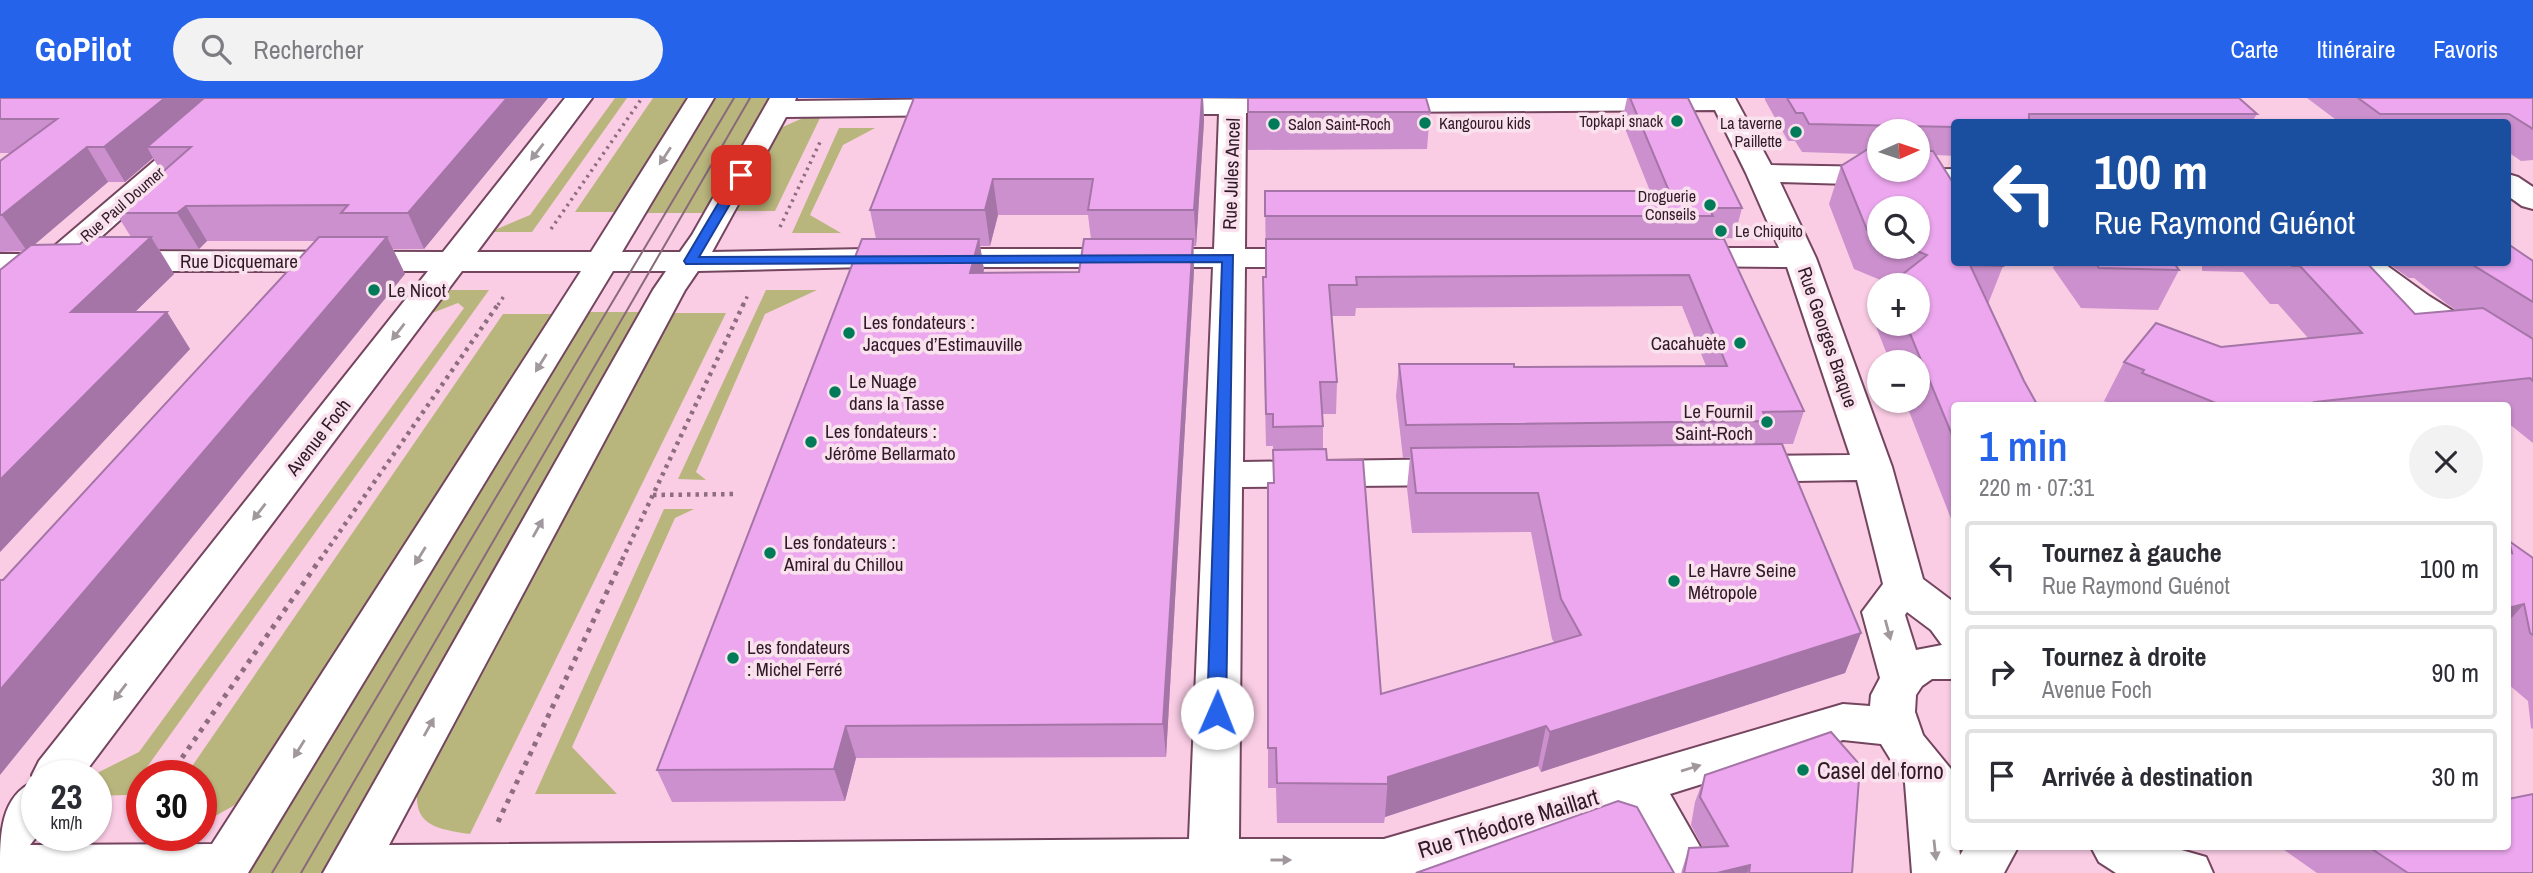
<!DOCTYPE html>
<html lang="fr">
<meta charset="utf-8">
<style>
body{margin:0;font-family:"Archivo Narrow",sans-serif;background:#f2f2f3;color:#2b2b33;height:100vh;display:flex;flex-direction:column;font-size:26px;white-space:nowrap}
*{box-sizing:border-box;margin:0}
p{font-size:23px;color:#7c7c81}
.icon{flex:none;width:38px;height:38px;fill:none;stroke:currentColor;stroke-width:2;stroke-linecap:round;stroke-linejoin:round}
.map{position:relative;flex:1;overflow:hidden}
.details{position:absolute;left:1951px;top:304px;width:560px;height:448px;display:flex;flex-direction:column;background:#fff;border-radius:7px;box-shadow:0 2px 5px #0004}
.details>*{flex:none}
.banner{position:absolute;left:1951px;top:21px;width:560px;height:147px;border-radius:7px;box-shadow:0 2px 5px #0004;background:#1a4fa0;color:#fff;overflow:hidden}
.needle{width:46px;rotate:87deg}
.fabs{position:absolute;left:1867px;top:21px;display:grid;gap:14px}
.fabs a{display:grid;place-items:center;width:63px;height:63px;border-radius:50%;background:#fff;box-shadow:0 2px 5px #0004;font-size:35px}
.speed{position:absolute;left:21px;top:662px;display:flex;gap:14px;font-size:35px;font-weight:700;text-align:center}
.speed>*{display:grid;place-content:center;width:91px;height:91px;border-radius:50%;background:#fff;box-shadow:0 2px 5px #0004;line-height:1}
.speed small{font-size:18px;font-weight:400}
.speed .limit{border:10px solid #d22;background:#fff;color:#111}
.pin{position:absolute;display:grid;place-items:center;width:60px;height:60px;color:#fff;margin:-30px;border-radius:14px;box-shadow:0 4px 10px #0006}
.me{position:absolute;width:77px;margin:-38px;rotate:1deg;stroke-linejoin:round;filter:drop-shadow(0 0 5px #0008)}
.turn{display:flex;align-items:center;gap:24px;height:147px;padding:0 28px;font-size:32px}
.turn .icon{width:91px;height:91px;stroke-width:2.5}
.turn b{display:block;font-size:49px;line-height:60px}
.round{display:grid;place-items:center;flex:none;width:74px;height:74px;border-radius:37px;background:#f2f2f3}
.overview{display:flex;align-items:center;justify-content:space-between;height:119px;padding:0 28px}
h1{font-size:42px;font-weight:600;line-height:52px;color:#2563eb}
ul{padding:0;list-style:none}
li{display:flex;align-items:center;gap:21px;height:94px;margin:0 14px 10px;padding:0 14px;border:4px solid #e1e1e2;border-radius:7px}
li div{flex:1}
li b{display:block;font-size:26px}
li em{font-style:normal}
header{display:flex;align-items:center;gap:42px;box-sizing:border-box;height:98px;padding:0 35px;background:#2563eb;color:#fff}
header strong{font-size:33px}
nav{display:flex;gap:38px;margin-inline-start:auto;font-size:24px}
.search{width:490px;height:63px;background:#f2f2f3;display:flex;align-items:center;gap:18px;box-sizing:border-box;padding:0 24px;border-radius:38px;color:#7c7c81;font-size:26px}
.map>svg:first-child{display:block}
</style>
<header>
<strong>GoPilot</strong>
<div class="search"><svg class="icon" aria-label="search" viewBox="0 0 24 24"><circle cx="10" cy="10" r="6"/><path d="M15 15l6 6"/></svg>Rechercher</div>
<nav><a>Carte</a><a>Itinéraire</a><a>Favoris</a></nav>
</header>
<div class="map">
<svg width="2533" height="775" viewBox="0 0 2533 775">
<rect width="100%" height="100%" fill="#facde5"/>
<!-- green -->
<g fill="#b9b67d">
<path d="M 615,0 L 627,0 L 532,134 L 490,134 L 530,117 Z"/>
<path d="M 653,0 L 691,0 L 618,114 L 575,114 Z"/>
<path d="M 710,0 L 773,0 L 710,115 L 638,115 Z"/>
<path d="M 821,18 L 775,113 L 732,113 L 778,31 L 803,20 Z"/>
<path d="M 839,30 L 875,30 L 843,47 L 810,117 L 841,135 L 792,135 Z"/>
<path d="M 446,192 L 489,192 L 127,697 L 96,698 L 96,677 L 93,677 L 139,654 L 464,210 L 458,205 L 427,217 Z"/>
<path d="M 766,192 L 817,192 L 765,216 L 696,374 L 706,382 L 678,381 Z"/>
<path d="M 585,214 L 646,214 L 332,775 L 241,775 Z"/>
<path d="M 670,215 L 726,215 L 470,736 C 428,730 409,724 420,677 Z"/>
<path d="M 503,216 L 561,216 L 242,703 L 201,726 L 201,677 L 186,677 Z"/>
<path d="M 664,411 L 694,411 L 675,420 L 572,649 L 617,696 L 535,696 Z"/>
</g>
<g fill="none" stroke-linecap="round" stroke-linejoin="round">
<defs>
<g id="minor">
<path d="M 228,0 L 257,0 L 74,163 L 70,172 L 62,174 L 12,218 L 0,221 L 0,194 L 22,175 L 0,176 L 0,156 L 45,156 Z"/>
<path d="M 565,0 L 592,0 L 477,154 L 591,154 L 688,0 L 714,0 L 622,154 L 680,154 L 692,137 L 770,0 L 796,0 L 795,3 L 962,1 L 972,3 L 976,9 L 972,15 L 962,17 L 786,19 L 712,154 L 866,151 L 1214,151 L 1219,16 L 1152,16 L 1142,14 L 1139,8 L 1142,2 L 1152,0 L 1312,1 L 1315,7 L 1312,13 L 1246,15 L 1245,151 L 1319,151 L 1330,153 L 1335,160 L 1330,167 L 1319,169 L 1245,169 L 1243,364 L 1462,361 L 1475,365 L 1481,374 L 1475,383 L 1462,387 L 1242,389 L 1239,741 L 1384,741 L 1843,606 L 1870,608 L 1871,597 L 1880,580 L 1862,514 L 1883,486 L 1857,382 L 1739,384 L 1726,380 L 1720,371 L 1726,362 L 1739,358 L 1850,357 L 1787,169 L 1680,168 L 1669,166 L 1664,159 L 1669,152 L 1680,150 L 1779,150 L 1746,75 L 1715,12 L 1376,14 L 1366,12 L 1363,6 L 1366,0 L 1735,0 L 1771,67 L 1880,69 L 1880,72 L 1955,71 L 1955,89 L 1780,84 L 1816,160 L 1892,369 L 1923,481 L 1955,505 L 1955,581 L 1932,581 L 1922,588 L 1916,597 L 1915,614 L 1923,637 L 1955,676 L 1955,749 L 1959,749 L 1960,757 L 1965,749 L 2018,749 L 2004,775 L 1912,775 L 1905,685 L 1881,646 L 1843,642 L 1670,696 L 1715,775 L 1664,775 L 1628,709 L 1415,775 L 323,775 L 653,192 L 666,173 L 613,173 L 248,775 L 0,775 C 0,736 0,698 35,683 L 32,677 L 39,663 L 428,173 L 115,173 L 104,170 L 99,163 L 104,156 L 115,153 L 443,154 ZM 866,169 L 1213,169 L 1189,741 L 389,747 L 685,192 L 698,173 ZM 462,173 L 581,173 L 212,746 L 30,747 L 38,737 L 37,677 L 83,677 ZM 1907,514 L 1931,532 L 1942,547 L 1916,552 L 1905,517 Z"/>
<path d="M 2508,76 L 2518,79 L 2533,89 L 2533,111 L 2522,108 L 2508,98 Z"/>
<path d="M 2345,164 L 2382,164 L 2429,198 L 2533,263 L 2533,289 L 2521,286 L 2405,212 L 2350,171 Z"/>
<path d="M 2091,749 L 2171,749 L 2206,759 L 2213,775 L 2116,775 L 2099,764 Z"/>
</g>
</defs>
<!-- minor casing -->
<use href="#minor" stroke="#74455f" stroke-width="4"/>
<!-- path-far2 -->
<g stroke="#8e6d7f" stroke-width="3.5" stroke-dasharray="2.5 4.5" stroke-linecap="butt">
<path d="M 780,129 L 821,42"/>
<path d="M 551,131 L 642,0"/>
<path d="M 498,207 L 504,198"/>
<path d="M 743,207 L 748,197"/>
</g>
<!-- path-far1 -->
<g stroke="#8e6d7f" stroke-width="4.5" stroke-dasharray="3.5 5" stroke-linecap="butt">
<path d="M 653,397 L 736,396"/>
<path d="M 320,462 L 499,205"/>
<path d="M 622,462 L 744,205"/>
</g>
<!-- path -->
<g stroke="#8e6d7f" stroke-width="5" stroke-dasharray="4.5 6" stroke-linecap="butt">
<path d="M 170,677 L 321,460"/>
<path d="M 498,724 L 623,460"/>
</g>
<!-- minor -->
<use href="#minor" fill="#fff" fill-rule="evenodd"/>
<!-- tram -->
<g stroke="#896a7b" stroke-width="2">
<path d="M 272,775 L 734,0"/>
<path d="M 301,775 L 750,0"/>
</g>
</g>
<!-- wall -->
<g fill="#cb90cd" fill-rule="evenodd">
<path d="M 0,0 L 548,0 L 424,151 L 393,151 L 405,176 L 3,482 L 315,143 L 207,143 L 199,151 L 159,151 L 174,176 L 135,214 L 167,214 L 190,251 L 0,454 L 0,171 L 1,171 L 23,153 L 0,154 L 0,63 L 10,55 L 0,55 ZM 153,60 L 162,75 L 116,115 L 131,139 L 80,146 L 34,147 L 108,84 L 125,84 Z"/>
<path d="M 914,0 L 1203,0 L 1204,23 L 1196,148 L 1193,148 L 1194,172 L 1166,659 L 856,660 L 845,703 L 672,704 L 657,672 L 876,141 L 870,112 ZM 998,117 L 1088,117 L 1091,141 L 1079,174 L 983,174 L 984,172 L 980,148 L 990,148 Z"/>
<path d="M 1248,0 L 1430,14 L 1427,51 L 1248,52 Z"/>
<path d="M 1627,0 L 1688,0 L 1742,110 L 1734,140 L 1707,141 L 1804,313 L 1793,346 L 1760,346 L 1861,535 L 1845,575 L 1541,674 L 1538,668 L 1385,719 L 1384,725 L 1277,725 L 1276,690 L 1268,690 L 1268,385 L 1273,385 L 1273,348 L 1266,348 L 1263,210 L 1266,179 L 1265,93 L 1650,93 L 1622,23 ZM 1682,208 L 1706,268 L 1514,269 L 1399,266 L 1396,298 L 1403,360 L 1410,359 L 1407,390 L 1412,435 L 1531,434 L 1552,541 L 1554,544 L 1381,596 L 1327,362 L 1323,351 L 1323,328 L 1322,316 L 1336,316 L 1337,284 L 1332,218 L 1355,218 L 1356,210 Z"/>
<path d="M 1765,0 L 2239,0 L 2257,16 L 2252,24 L 1955,24 L 1955,58 L 1936,57 L 2003,168 L 1988,206 L 1955,308 L 1955,431 L 1905,303 L 1918,303 L 1918,264 L 1890,264 L 1875,226 L 1880,214 L 1880,226 L 1918,226 L 1890,186 L 1854,171 L 1829,106 L 1841,68 L 1861,56 L 1802,54 L 1795,43 L 1788,43 L 1765,2 ZM 1880,33 L 1918,33 L 1918,72 L 1880,72 ZM 1880,110 L 1918,149 L 1880,149 Z"/>
<path d="M 2307,0 L 2533,0 L 2533,62 L 2521,63 L 2508,54 L 2508,24 L 2339,24 Z"/>
<path d="M 2533,163 L 2533,345 L 2508,325 L 2508,308 L 2117,308 L 2104,303 L 2124,264 L 2221,249 L 2308,240 L 2278,206 L 2270,206 L 2243,174 L 2202,173 L 2202,164 L 2366,164 L 2415,216 L 2456,212 L 2447,206 L 2414,180 L 2409,180 L 2386,164 L 2508,164 Z"/>
<path d="M 2055,164 L 2178,164 L 2176,168 L 2179,172 L 2158,212 L 2081,210 L 2053,170 Z"/>
<path d="M 2509,443 L 2533,460 L 2533,631 L 2531,630 L 2528,603 L 2508,586 L 2508,445 Z"/>
<path d="M 1705,677 L 1852,775 L 1681,775 L 1689,750 L 1703,750 L 1691,727 L 1695,704 Z"/>
<path d="M 2280,749 L 2508,749 L 2533,775 L 2317,775 Z"/>
</g>
<!-- shaded-wall -->
<g fill="#a575a7">
<path d="M 165,0 L 225,0 L 147,49 L 153,60 L 125,84 L 104,49 Z"/>
<path d="M 507,0 L 548,0 L 424,151 L 408,115 Z"/>
<path d="M 1202,0 L 1203,0 L 1204,23 L 1196,148 L 1194,112 Z"/>
<path d="M 87,49 L 108,84 L 27,153 L 2,117 Z"/>
<path d="M 993,81 L 998,117 L 990,148 L 985,112 Z"/>
<path d="M 186,108 L 207,143 L 199,151 L 177,115 Z"/>
<path d="M 151,139 L 174,176 L 97,251 L 71,214 Z"/>
<path d="M 387,139 L 405,176 L 0,677 L 0,592 Z"/>
<path d="M 979,141 L 984,172 L 975,205 L 970,175 Z"/>
<path d="M 1193,141 L 1194,172 L 1166,659 L 1163,626 Z"/>
<path d="M 167,214 L 190,251 L 0,454 L 0,382 Z"/>
<path d="M 2524,506 L 2508,524 L 2508,510 Z"/>
<path d="M 1861,535 L 1845,575 L 1541,674 L 1550,634 Z"/>
<path d="M 846,628 L 856,660 L 845,703 L 834,671 Z"/>
<path d="M 1546,628 L 1538,668 L 1385,719 L 1388,679 Z"/>
<path d="M 1750,767 L 1747,775 L 1717,775 Z"/>
</g>
<!-- building -->
<g fill="#eca7ee" stroke="#a575a7" stroke-width="2">
<path d="M 0,0 L 165,0 L 104,49 L 87,49 L 2,117 L 0,117 L 0,63 L 57,21 L 0,21 Z"/>
<path d="M 204,0 L 507,0 L 408,115 L 341,115 L 348,107 L 186,108 L 177,115 L 116,115 L 191,49 L 147,49 Z"/>
<path d="M 914,0 L 1202,0 L 1194,112 L 1088,112 L 1093,81 L 993,81 L 985,112 L 870,112 Z"/>
<path d="M 1248,0 L 1426,0 L 1430,14 L 1248,14 Z"/>
<path d="M 1630,0 L 1688,0 L 1742,110 L 1709,110 L 1713,118 L 1265,118 L 1265,93 L 1669,93 Z"/>
<path d="M 1787,0 L 2239,0 L 2257,16 L 2029,16 L 2029,24 L 1955,24 L 1955,29 L 1809,26 L 1803,15 L 1796,15 Z"/>
<path d="M 2358,0 L 2533,0 L 2533,31 L 2509,16 L 2380,16 Z"/>
<path d="M 1868,51 L 1880,52 L 1880,72 L 1918,72 L 1918,53 L 1933,53 L 1955,88 L 1955,164 L 2001,164 L 2003,168 L 1970,167 L 2024,283 L 2038,308 L 1955,308 L 1955,344 L 1906,226 L 1918,226 L 1918,187 L 1889,187 L 1927,157 L 1907,149 L 1918,149 L 1918,110 L 1880,110 L 1880,137 L 1867,132 L 1841,68 Z"/>
<path d="M 88,139 L 151,139 L 71,214 L 167,214 L 0,382 L 0,172 L 31,147 L 80,146 Z"/>
<path d="M 319,139 L 387,139 L 0,592 L 0,482 L 3,482 Z"/>
<path d="M 862,141 L 979,141 L 970,175 L 1079,174 L 1084,141 L 1193,141 L 1163,626 L 846,628 L 834,671 L 657,672 Z"/>
<path d="M 1266,141 L 1724,141 L 1804,313 L 1763,314 L 1767,323 L 1406,327 L 1399,266 L 1514,266 L 1514,269 L 1727,268 L 1689,177 L 1356,179 L 1357,187 L 1329,187 L 1337,284 L 1320,284 L 1323,328 L 1273,329 L 1273,316 L 1266,316 L 1263,179 L 1266,179 Z"/>
<path d="M 2508,146 L 2533,163 L 2533,204 L 2468,164 L 2508,164 Z"/>
<path d="M 2095,164 L 2173,164 L 2179,172 L 2099,170 Z"/>
<path d="M 2289,164 L 2366,164 L 2415,216 L 2483,210 L 2533,241 L 2533,283 L 2530,280 L 2315,304 L 2320,308 L 2223,308 L 2142,275 L 2144,272 L 2124,264 L 2156,225 L 2221,249 L 2362,235 L 2300,168 L 2292,168 Z"/>
<path d="M 1782,346 L 1861,535 L 1550,634 L 1546,628 L 1388,679 L 1388,686 L 1277,685 L 1276,650 L 1268,650 L 1268,385 L 1274,385 L 1273,352 L 1326,351 L 1327,362 L 1363,362 L 1381,596 L 1581,537 L 1561,501 L 1538,395 L 1416,395 L 1411,350 Z"/>
<path d="M 2509,443 L 2533,460 L 2533,537 L 2530,535 L 2524,506 L 2508,510 L 2508,453 L 2512,455 Z"/>
<path d="M 1831,634 L 1860,667 L 1852,775 L 1749,775 L 1750,767 L 1717,775 L 1684,775 L 1689,750 L 1728,748 L 1700,699 L 1705,677 Z"/>
<path d="M 2533,696 L 2533,775 L 2408,775 L 2369,749 L 2508,749 L 2508,701 Z"/>
<path d="M 1618,703 L 1637,709 L 1674,775 L 1416,775 Z"/>
</g>
<!-- one-way arrows -->
<defs><path id="oneway-solid" d="M-6-.8H1V-3.2L6.5 0L1 3.2V.8H-6Z" transform="scale(1.75)"/></defs>
<g fill="#a1989d">
<use href="#oneway-solid" transform="translate(537 54) rotate(128)"/>
<use href="#oneway-solid" transform="translate(665 58) rotate(123)"/>
<use href="#oneway-solid" transform="translate(398 234) rotate(128)"/>
<use href="#oneway-solid" transform="translate(541 265) rotate(122)"/>
<use href="#oneway-solid" transform="translate(259 414) rotate(128)"/>
<use href="#oneway-solid" transform="translate(538 430) rotate(-61)"/>
<use href="#oneway-solid" transform="translate(420 458) rotate(122)"/>
<use href="#oneway-solid" transform="translate(1888 532) rotate(75)"/>
<use href="#oneway-solid" transform="translate(120 594) rotate(128)"/>
<use href="#oneway-solid" transform="translate(429 629) rotate(-61)"/>
<use href="#oneway-solid" transform="translate(299 651) rotate(122)"/>
<use href="#oneway-solid" transform="translate(1691 670) rotate(-17)"/>
<use href="#oneway-solid" transform="translate(1935 752) rotate(84)"/>
<use href="#oneway-solid" transform="translate(1281 762)"/>
</g>
<!-- route -->
<path fill="#2563eb" stroke="#184099" stroke-width="2" d="M 741,74 L 747,77 L 699,159 L 1233,157 L 1226,615 L 1223,621 L 1217,623 L 1210,621 L 1207,615 L 1222,164 L 686,166 L 684,163 L 735,77 Z"/>
<!-- markers -->
<g fill="#007b59" stroke="#f9e2ed" stroke-width="2.5">
<circle cx="1677" cy="23" r="7"/>
<circle cx="1425" cy="25" r="7"/>
<circle cx="1274" cy="26" r="7"/>
<circle cx="1796" cy="34" r="7"/>
<circle cx="1710" cy="107" r="7"/>
<circle cx="1721" cy="133" r="7"/>
<circle cx="374" cy="192" r="7"/>
<circle cx="849" cy="235" r="7"/>
<circle cx="1740" cy="245" r="7"/>
<circle cx="835" cy="294" r="7"/>
<circle cx="1767" cy="324" r="7"/>
<circle cx="811" cy="344" r="7"/>
<circle cx="770" cy="455" r="7"/>
<circle cx="1674" cy="483" r="7"/>
<circle cx="733" cy="560" r="7"/>
<circle cx="1803" cy="672" r="7"/>
</g>
<g text-anchor="middle" dominant-baseline="central" stroke-width="7" stroke-linejoin="round" paint-order="stroke">
<!-- far-poi labels -->
<g font-size="16" fill="#2f1a26" stroke="#f9e2ed" text-anchor="end">
<text x="1663" y="23">Topkapi snack</text>
<text x="1439" y="25" text-anchor="start">Kangourou kids</text>
<text x="1782" y="25">La taverne<tspan x="1782" dy="18">Paillette</tspan></text>
<text x="1288" y="26" text-anchor="start">Salon Saint-Roch</text>
<text x="1696" y="98">Droguerie<tspan x="1696" dy="18">Conseils</tspan></text>
<text x="1735" y="133" text-anchor="start">Le Chiquito</text>
</g>
<!-- far-street labels -->
<g font-size="16" fill="#2f1a26" stroke="#f9e2ed">
<text transform="translate(122 106) rotate(-41)">Rue Paul Doumer</text>
</g>
<!-- street labels -->
<g font-size="19" fill="#2f1a26" stroke="#f9e2ed">
<text transform="translate(1231 76) rotate(-88)">Rue Jules Ancel</text>
<text x="239" y="163">Rue Dicquemare</text>
<text transform="translate(1828 239) rotate(71)">Rue Georges Braque</text>
<text transform="translate(318 339) rotate(-52)">Avenue Foch</text>
</g>
<!-- poi labels -->
<g font-size="19" fill="#2f1a26" stroke="#f9e2ed" text-anchor="start">
<text x="388" y="192">Le Nicot</text>
<text x="863" y="224">Les fondateurs :<tspan x="863" dy="22">Jacques d’Estimauville</tspan></text>
<text x="1726" y="245" text-anchor="end">Cacahuète</text>
<text x="849" y="283">Le Nuage<tspan x="849" dy="22">dans la Tasse</tspan></text>
<text x="1753" y="313" text-anchor="end">Le Fournil<tspan x="1753" dy="22">Saint-Roch</tspan></text>
<text x="825" y="333">Les fondateurs :<tspan x="825" dy="22">Jérôme Bellarmato</tspan></text>
<text x="784" y="444">Les fondateurs :<tspan x="784" dy="22">Amiral du Chillou</tspan></text>
<text x="1688" y="472">Le Havre Seine<tspan x="1688" dy="22">Métropole</tspan></text>
<text x="747" y="549">Les fondateurs<tspan x="747" dy="22">: Michel Ferré</tspan></text>
</g>
<!-- near-poi labels -->
<g font-size="23" fill="#2f1a26" stroke="#f9e2ed" text-anchor="start">
<text x="1817" y="672">Casel del forno</text>
</g>
<!-- near-street labels -->
<g font-size="23" fill="#2f1a26" stroke="#f9e2ed">
<text transform="translate(1508 725) rotate(-17)">Rue Théodore Maillart</text>
</g>
</g>
</svg>
<div class="fabs">
<a><svg class="needle" viewBox="-14 -14 28 28"><path d="M0-13l5 13h-10z" fill="#e53935"/><path d="M0 13l5-13h-10z" fill="#7c7c81"/></svg></a>
<a><svg class="icon" aria-label="search" viewBox="0 0 24 24"><circle cx="10" cy="10" r="6"/><path d="M15 15l6 6"/></svg></a>
<a>+</a>
<a>−</a>
</div>
<div class="speed"><div>23<small>km/h</small></div><div class="limit">30</div></div>
<div class="pin" style="left:741px;top:77px;background:#d93025"><svg class="icon" aria-label="arrive" viewBox="0 0 24 24"><path d="M6 21V4h12l-3 4 3 4H6"/></svg></div>
<svg class="me" style="left:1217px;top:615px" viewBox="-20 -20 40 40"><circle r="19" fill="#fff"/><path d="M0-13L10 11 0 6-10 11z" fill="#2563eb"/></svg>
<div class="banner">
<div class="turn"><svg class="icon" aria-label="left" viewBox="0 0 24 24"><path d="M17 20v-9H6M10 6l-5 5 5 5"/></svg><div><b>100 m</b>Rue Raymond Guénot</div></div>
</div>
<section class="details">
<div class="overview"><div><h1>1 min</h1><p>220 m · 07:31</p></div><a class="round"><svg class="icon" aria-label="close" viewBox="0 0 24 24"><path d="M6 6l12 12M18 6L6 18"/></svg></a></div>
<ul>
<li><svg class="icon" aria-label="left" viewBox="0 0 24 24"><path d="M17 20v-9H6M10 6l-5 5 5 5"/></svg><div><b>Tournez à gauche</b><p>Rue Raymond Guénot</p></div><em>100 m</em></li>
<li><svg class="icon" aria-label="right" viewBox="0 0 24 24"><path d="M7 20v-9h11M14 6l5 5-5 5"/></svg><div><b>Tournez à droite</b><p>Avenue Foch</p></div><em>90 m</em></li>
<li><svg class="icon" aria-label="arrive" viewBox="0 0 24 24"><path d="M6 21V4h12l-3 4 3 4H6"/></svg><div><b>Arrivée à destination</b></div><em>30 m</em></li>
</ul>
</section>
</div>
